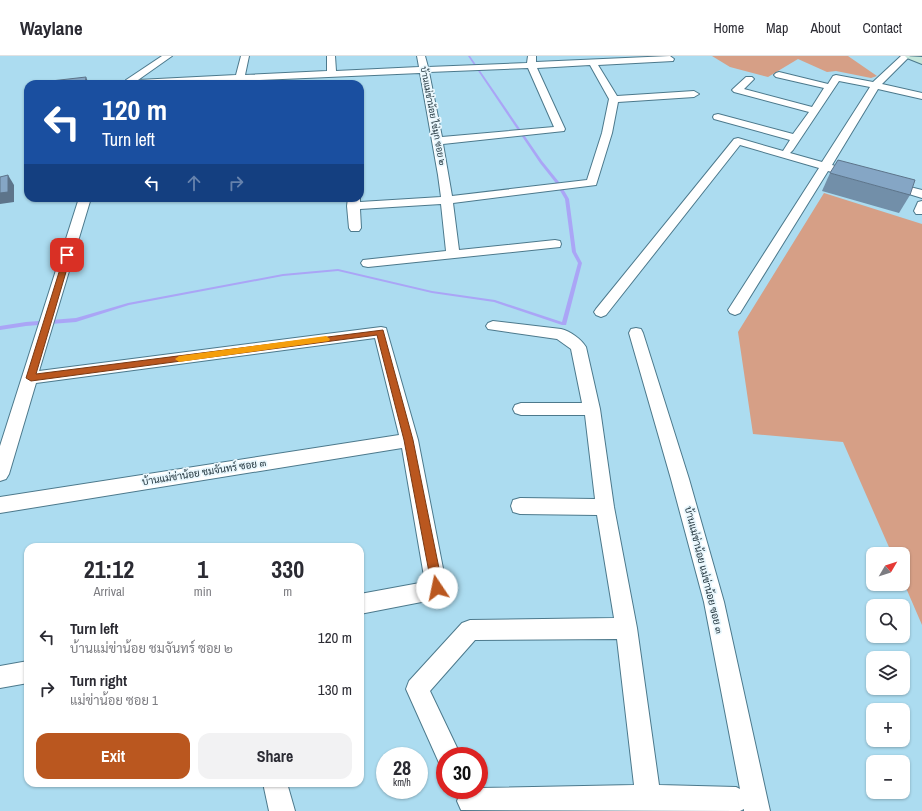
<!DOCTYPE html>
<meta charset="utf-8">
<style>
body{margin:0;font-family:"Archivo Narrow",Sarabun,sans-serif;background:#f2f2f3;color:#2b2b33;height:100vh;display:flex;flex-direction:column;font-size:15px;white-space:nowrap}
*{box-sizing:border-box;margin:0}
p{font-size:13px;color:#7c7c81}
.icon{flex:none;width:22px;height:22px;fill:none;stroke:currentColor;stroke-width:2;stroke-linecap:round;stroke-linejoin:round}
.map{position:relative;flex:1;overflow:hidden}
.details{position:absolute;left:24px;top:487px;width:340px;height:244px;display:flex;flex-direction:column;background:#fff;border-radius:12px;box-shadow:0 1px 3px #0004}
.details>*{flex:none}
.top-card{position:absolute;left:24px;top:24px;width:340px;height:122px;border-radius:12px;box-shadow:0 1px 3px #0004;background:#1a4fa0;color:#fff;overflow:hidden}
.needle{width:26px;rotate:51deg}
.fabs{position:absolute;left:866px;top:491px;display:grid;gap:8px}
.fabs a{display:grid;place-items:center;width:44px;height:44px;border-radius:8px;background:#fff;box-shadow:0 1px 3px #0004;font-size:20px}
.speed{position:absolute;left:376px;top:691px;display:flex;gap:8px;font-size:20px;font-weight:700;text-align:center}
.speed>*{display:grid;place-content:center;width:52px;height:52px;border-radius:50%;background:#fff;box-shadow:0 1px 3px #0004;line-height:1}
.speed small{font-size:10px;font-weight:400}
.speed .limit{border:6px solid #d22;background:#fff;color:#111}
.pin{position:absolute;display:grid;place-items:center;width:34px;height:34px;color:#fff;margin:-17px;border-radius:8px;box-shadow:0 2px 6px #0006}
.me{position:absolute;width:44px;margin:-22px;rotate:349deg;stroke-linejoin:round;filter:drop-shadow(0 0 3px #0008)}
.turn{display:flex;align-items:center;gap:14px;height:84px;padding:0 12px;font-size:18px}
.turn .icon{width:52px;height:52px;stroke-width:2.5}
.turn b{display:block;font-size:28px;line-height:34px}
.lanes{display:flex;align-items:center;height:38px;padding:0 12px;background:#0003;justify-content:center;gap:20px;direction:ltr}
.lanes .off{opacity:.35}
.eta{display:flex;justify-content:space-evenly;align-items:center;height:68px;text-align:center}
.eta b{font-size:24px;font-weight:700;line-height:28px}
.button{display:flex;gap:8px;margin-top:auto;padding:8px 12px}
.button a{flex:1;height:46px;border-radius:12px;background:#ba571f;color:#fff;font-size:16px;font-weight:700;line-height:46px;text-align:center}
.button a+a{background:#f2f2f3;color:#2b2b33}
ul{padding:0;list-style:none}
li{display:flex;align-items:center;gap:12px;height:52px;padding:0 12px}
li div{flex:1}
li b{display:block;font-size:15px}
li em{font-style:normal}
header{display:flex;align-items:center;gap:24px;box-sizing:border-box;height:56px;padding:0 20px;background:#fff;border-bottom:1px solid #e1e1e2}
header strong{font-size:19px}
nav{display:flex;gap:22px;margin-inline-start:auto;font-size:14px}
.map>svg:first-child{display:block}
</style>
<header>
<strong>Waylane</strong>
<nav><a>Home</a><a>Map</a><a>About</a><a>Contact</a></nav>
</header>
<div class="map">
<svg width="922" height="755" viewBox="0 0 922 755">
<rect width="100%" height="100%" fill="#acdcf0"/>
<!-- green -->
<g fill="#d69f86">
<path d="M 712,0 L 848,0 L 877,20 L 871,22 L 836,15 L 827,16 L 798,3 L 768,21 L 730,11 Z"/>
<path d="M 824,137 L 922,168 L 922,569 L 903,525 L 903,498 L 892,498 L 843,386 L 753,378 L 738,276 Z"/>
</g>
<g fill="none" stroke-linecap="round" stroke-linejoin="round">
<!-- stream -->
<path fill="#aaa5f6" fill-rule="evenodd" d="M 468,0 L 470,0 L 542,105 L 559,126 L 569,143 L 576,196 L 582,207 L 566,269 L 562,269 L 494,246 L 432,237 L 338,215 L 283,220 L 129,249 L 76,266 L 26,270 L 0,274 L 0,270 L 26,266 L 76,262 L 128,247 L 283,218 L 338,213 L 432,235 L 495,244 L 562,266 L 578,207 L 572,196 L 565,143 L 555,126 L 540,107 Z"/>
<defs>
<g id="street">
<path d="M 162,0 L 172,0 L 138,24 L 236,19 L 241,0 L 249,0 L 245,19 L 327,15 L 327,0 L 335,0 L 336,15 L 419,11 L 417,0 L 425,0 L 428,11 L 527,7 L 528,0 L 536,0 L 536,6 L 670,0 L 674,3 L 673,5 L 598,9 L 617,40 L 694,35 L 699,38 L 694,41 L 618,46 L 612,77 L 596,129 L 453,147 L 459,194 L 555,184 L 560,185 L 561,188 L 560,191 L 368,211 L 363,210 L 361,207 L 363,204 L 446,195 L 441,148 L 360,153 L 361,172 L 359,175 L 351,175 L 349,172 L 347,150 L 348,142 L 360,142 L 360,146 L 441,141 L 438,119 L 420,17 L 168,28 L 124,28 L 126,24 ZM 590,9 L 609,43 L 602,77 L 587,124 L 452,140 L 443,88 L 564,75 L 565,73 L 537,12 ZM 528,12 L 554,71 L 442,81 L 429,16 Z"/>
<path d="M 901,0 L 910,0 L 882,28 L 922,37 L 922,43 L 878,33 L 832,109 L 859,117 L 861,119 L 859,121 L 855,122 L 828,115 L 740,257 L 735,259 L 730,257 L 728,254 L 819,112 L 740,89 L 606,259 L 601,261 L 596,259 L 594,256 L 596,253 L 734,83 L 738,82 L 783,95 L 790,84 L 714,63 L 713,61 L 714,59 L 718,58 L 793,78 L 809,56 L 734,36 L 732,34 L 734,32 L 746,21 L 752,21 L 754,23 L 744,33 L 812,51 L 824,32 L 776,21 L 774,19 L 776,17 L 779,16 L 828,28 L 833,20 L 836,19 L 873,26 ZM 839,25 L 870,31 L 822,106 L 790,97 L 793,94 Z"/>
<path d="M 890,126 L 922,134 L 922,142 L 886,131 L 884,129 L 886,127 Z"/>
<path d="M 79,142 L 91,142 L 39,315 L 381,271 L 386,272 L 418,384 L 447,533 L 444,540 L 437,543 L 360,558 L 360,538 L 425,526 L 402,392 L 0,457 L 0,441 L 399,379 L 375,282 L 36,327 L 9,418 L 6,423 L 0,425 L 0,390 Z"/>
<path d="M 922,145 L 922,158 L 916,158 L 914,155 L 918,146 Z"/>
<path d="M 493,265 L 561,273 C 570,275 581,283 586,291 L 600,353 L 614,451 L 637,572 L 659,729 L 736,731 L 740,733 L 704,546 L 671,423 L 629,277 L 631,273 L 636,272 L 641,273 L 643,277 L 689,423 L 724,546 L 770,755 L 744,755 L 744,753 L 740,755 L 461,754 L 457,745 L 461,736 L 466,734 L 479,734 L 479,732 L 634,729 L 617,583 L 475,584 L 430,635 L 461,700 L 445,700 L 445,710 L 440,709 L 406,633 L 409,625 L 462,567 L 470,564 L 614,562 L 597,459 L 520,458 L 513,456 L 511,450 L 513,444 L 520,442 L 595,443 L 585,359 L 521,359 L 515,357 L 513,353 L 515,349 L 521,347 L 582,347 L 571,293 L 557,283 L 488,273 L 486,270 L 488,267 Z"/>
<path d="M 28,605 L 28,627 L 0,632 L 0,610 Z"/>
<path d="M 263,727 L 287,727 L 295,755 L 269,755 Z"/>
</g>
<path id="secondary" d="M 905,0 L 922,1 L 922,8 L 907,2 Z"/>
</defs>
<!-- street casing -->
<use href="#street" stroke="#4c798c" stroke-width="2"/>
<!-- secondary casing -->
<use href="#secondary" stroke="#4c798c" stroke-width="2"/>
<!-- street -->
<use href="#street" fill="#fff" fill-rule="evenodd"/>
<!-- secondary -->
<use href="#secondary" fill="#c3e6da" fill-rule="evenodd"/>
</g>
<!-- wall -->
<path fill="#728fa9" d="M 830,117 L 910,139 L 899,157 L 822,135 Z"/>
<!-- shaded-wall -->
<g fill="#5d748a">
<path d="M 86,21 L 89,28 L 85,28 Z"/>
<path d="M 8,119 L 14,129 L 14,146 L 0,148 L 0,137 Z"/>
</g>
<!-- building -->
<g fill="#85a6c5" stroke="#5d748a">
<path d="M 86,21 L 85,28 L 50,28 L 51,25 Z"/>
<path d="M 838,104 L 915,124 L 910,139 L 830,117 Z"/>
<path d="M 8,119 L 8,136 L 0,137 L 0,121 Z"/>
</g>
<!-- route -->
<path fill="#ba571f" stroke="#793914" d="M 65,197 L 71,199 L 36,318 L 383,274 L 413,384 L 443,532 L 441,536 L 437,538 L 433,536 L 432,532 L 404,384 L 377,279 L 31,325 L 26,322 Z"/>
<!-- slow -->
<path fill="#f59e0b" d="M 326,280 L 330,283 L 329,285 L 179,306 L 175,303 L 179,300 Z"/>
<g text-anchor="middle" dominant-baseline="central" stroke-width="3.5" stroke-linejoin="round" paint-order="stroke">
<!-- far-street labels -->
<g font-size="9" fill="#21343c" stroke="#e9f7fd">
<text transform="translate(433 60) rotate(79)">บ้านแม่ข่าน้อย ไข่มุก ซอย ๒</text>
</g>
<!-- street labels -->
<g font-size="10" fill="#21343c" stroke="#e9f7fd">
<text transform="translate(204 416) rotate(-9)">บ้านแม่ข่าน้อย ชมจันทร์ ซอย ๓</text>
<text transform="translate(704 514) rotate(76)">บ้านแม่ข่าน้อย แม่ข่าน้อย ซอย ๓</text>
</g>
</g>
</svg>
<div class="fabs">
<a><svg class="needle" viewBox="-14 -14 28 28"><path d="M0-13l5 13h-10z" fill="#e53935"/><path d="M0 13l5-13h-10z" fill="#7c7c81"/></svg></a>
<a><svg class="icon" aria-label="search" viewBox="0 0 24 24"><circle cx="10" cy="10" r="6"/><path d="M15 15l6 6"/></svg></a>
<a><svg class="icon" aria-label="layers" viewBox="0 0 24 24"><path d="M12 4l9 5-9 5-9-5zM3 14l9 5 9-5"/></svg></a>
<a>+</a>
<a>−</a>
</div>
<div class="speed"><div>28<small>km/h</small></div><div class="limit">30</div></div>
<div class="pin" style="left:67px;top:199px;background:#d93025"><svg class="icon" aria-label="arrive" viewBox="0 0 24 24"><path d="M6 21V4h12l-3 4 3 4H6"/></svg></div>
<svg class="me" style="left:437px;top:532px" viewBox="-20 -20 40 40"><circle r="19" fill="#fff"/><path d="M0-13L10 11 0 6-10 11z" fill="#ba571f"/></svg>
<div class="top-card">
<div class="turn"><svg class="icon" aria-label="left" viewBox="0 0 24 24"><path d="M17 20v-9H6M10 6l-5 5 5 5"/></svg><div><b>120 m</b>Turn left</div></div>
<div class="lanes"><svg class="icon" aria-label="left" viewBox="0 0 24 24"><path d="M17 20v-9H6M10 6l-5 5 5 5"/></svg><svg class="icon off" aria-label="ahead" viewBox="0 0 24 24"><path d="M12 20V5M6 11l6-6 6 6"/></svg><svg class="icon off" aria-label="right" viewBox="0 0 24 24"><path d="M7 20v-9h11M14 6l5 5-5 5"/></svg></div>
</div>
<section class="details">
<div class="eta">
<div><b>21:12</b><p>Arrival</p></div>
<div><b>1</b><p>min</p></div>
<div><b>330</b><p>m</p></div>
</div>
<ul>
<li><svg class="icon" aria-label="left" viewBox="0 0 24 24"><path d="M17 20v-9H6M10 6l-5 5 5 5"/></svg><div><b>Turn left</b><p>บ้านแม่ข่าน้อย ชมจันทร์ ซอย ๒</p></div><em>120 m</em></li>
<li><svg class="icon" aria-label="right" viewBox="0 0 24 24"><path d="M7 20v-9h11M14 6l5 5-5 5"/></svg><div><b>Turn right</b><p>แม่ข่าน้อย ซอย 1</p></div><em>130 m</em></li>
</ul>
<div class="button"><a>Exit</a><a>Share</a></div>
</section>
</div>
